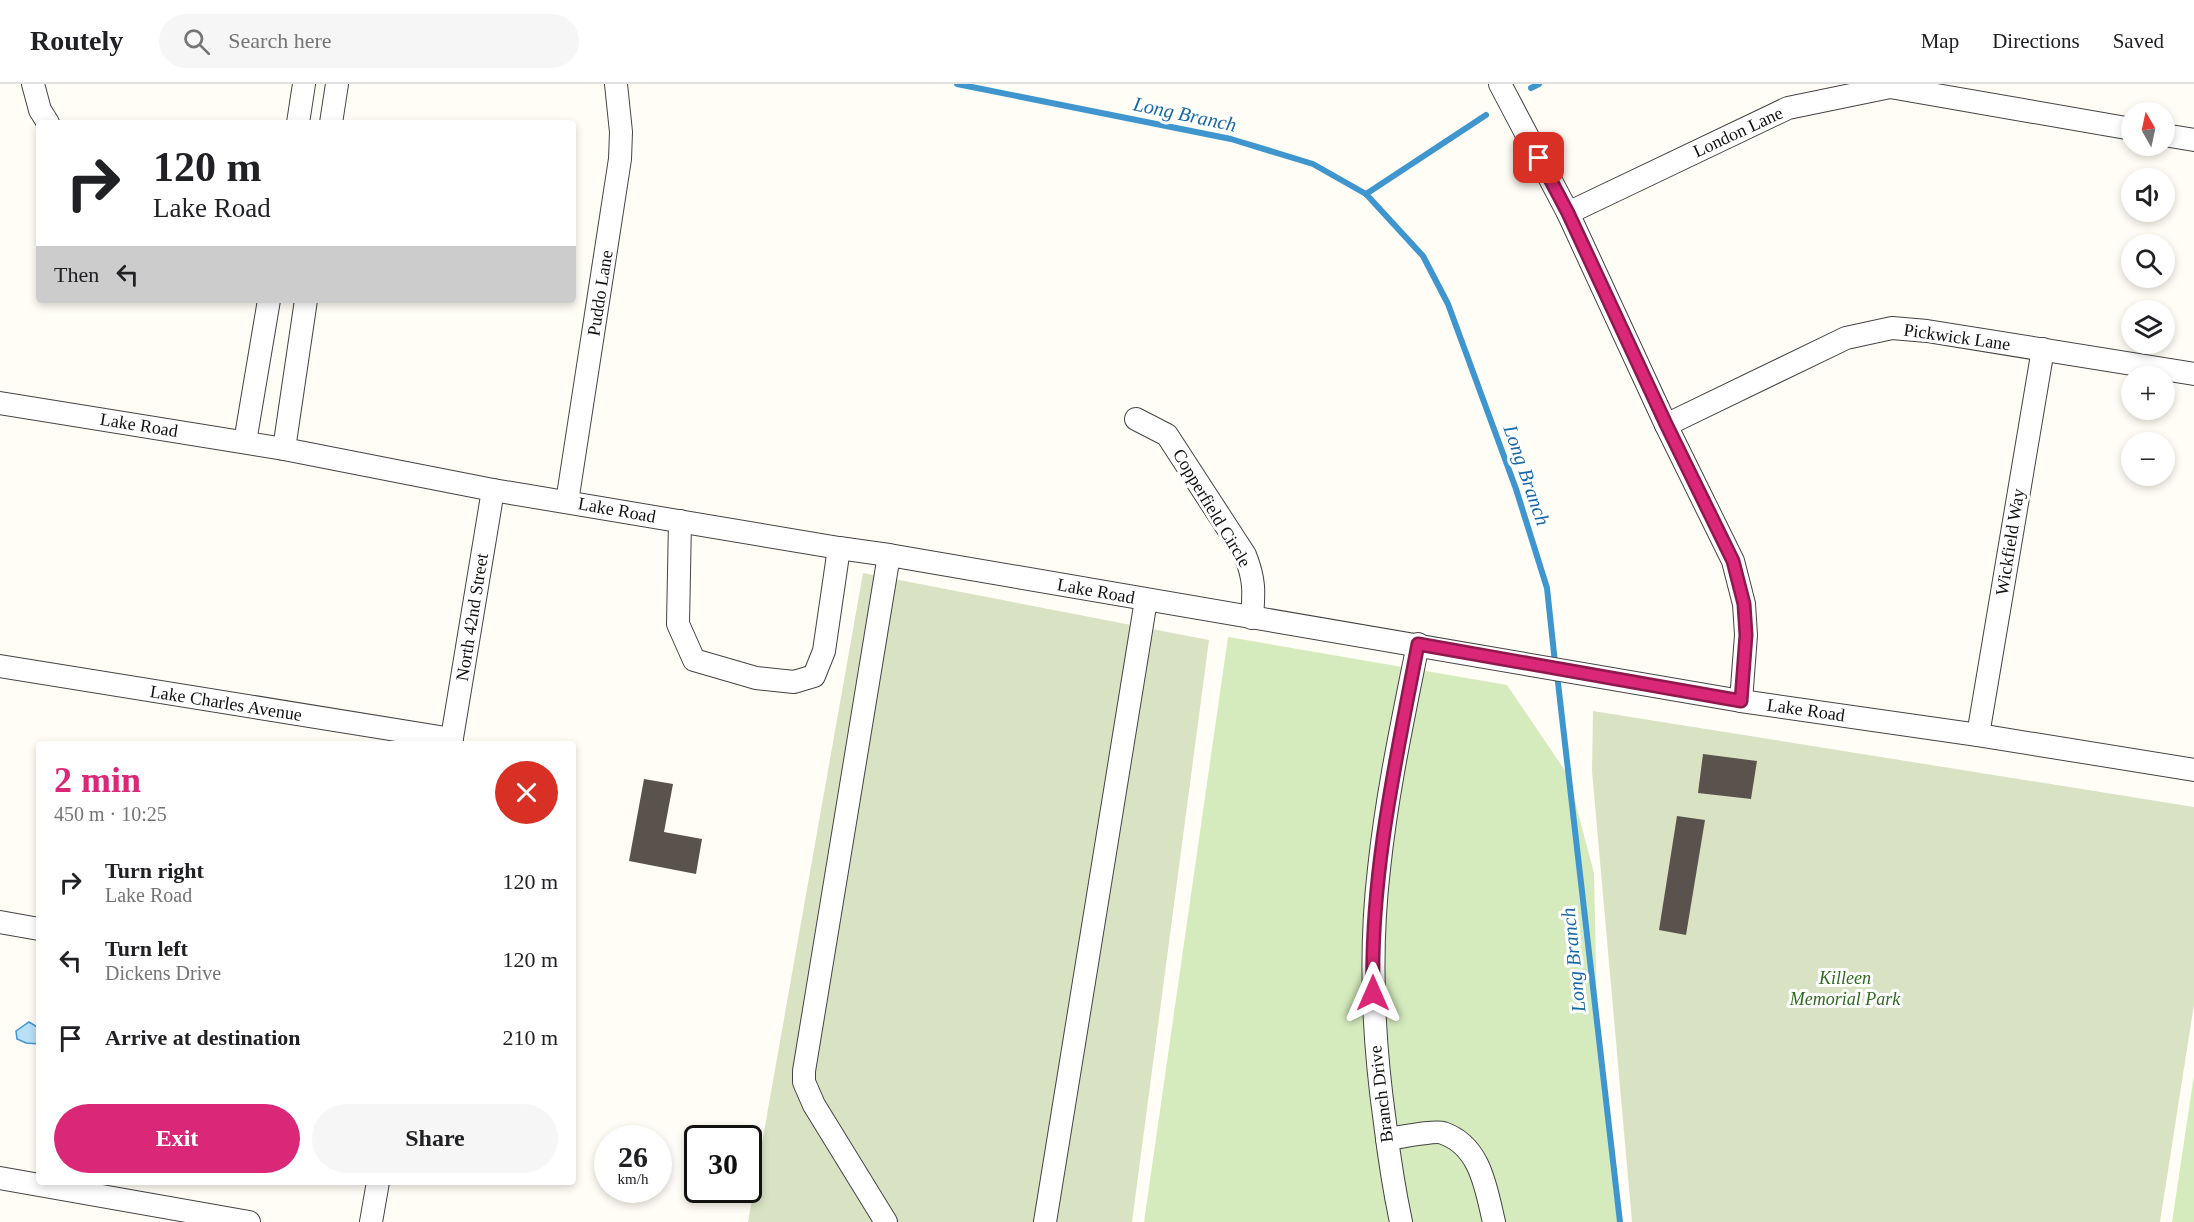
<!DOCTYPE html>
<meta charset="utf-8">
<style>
body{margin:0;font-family:Georgia,serif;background:#f6f6f6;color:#202124;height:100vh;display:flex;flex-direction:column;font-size:22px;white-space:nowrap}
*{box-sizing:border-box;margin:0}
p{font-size:20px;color:#757577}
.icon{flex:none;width:33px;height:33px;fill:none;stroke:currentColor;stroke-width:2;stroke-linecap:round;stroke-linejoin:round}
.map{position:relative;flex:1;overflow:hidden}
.side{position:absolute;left:36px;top:657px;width:540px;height:444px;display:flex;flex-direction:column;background:#fff;border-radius:6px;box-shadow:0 3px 9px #0003}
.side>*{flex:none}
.top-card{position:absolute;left:36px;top:36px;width:540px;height:183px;border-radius:6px;box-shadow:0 3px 9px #0003;background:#fff;color:#202124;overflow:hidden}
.needle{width:39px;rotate:351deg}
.buttons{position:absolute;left:2121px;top:18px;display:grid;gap:12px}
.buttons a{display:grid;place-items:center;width:54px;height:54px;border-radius:50%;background:#fff;box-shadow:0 3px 9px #0003;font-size:30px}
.speed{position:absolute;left:594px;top:1041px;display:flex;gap:12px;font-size:30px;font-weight:700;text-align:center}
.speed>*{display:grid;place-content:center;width:78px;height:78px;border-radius:50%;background:#fff;box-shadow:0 3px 9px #0003;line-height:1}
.speed small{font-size:15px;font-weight:400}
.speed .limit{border:3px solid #111;border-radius:9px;background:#fff;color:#111}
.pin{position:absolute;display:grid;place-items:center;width:51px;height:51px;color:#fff;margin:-26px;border-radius:12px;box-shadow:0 3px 9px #0006}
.me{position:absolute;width:66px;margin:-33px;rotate:0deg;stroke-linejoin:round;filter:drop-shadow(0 0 4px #0008)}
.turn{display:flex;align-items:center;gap:21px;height:126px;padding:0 18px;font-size:27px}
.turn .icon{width:78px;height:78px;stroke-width:2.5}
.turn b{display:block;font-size:42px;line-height:51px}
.then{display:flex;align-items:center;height:57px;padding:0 18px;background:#0003;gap:12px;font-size:22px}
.round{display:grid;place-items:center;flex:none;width:63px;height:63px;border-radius:32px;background:#f6f6f6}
.headline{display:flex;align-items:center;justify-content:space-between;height:102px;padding:0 18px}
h1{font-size:36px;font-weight:600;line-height:45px;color:#db2777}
.button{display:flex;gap:12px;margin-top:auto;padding:12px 18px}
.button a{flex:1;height:69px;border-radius:36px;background:#db2777;color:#fff;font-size:24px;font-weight:600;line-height:69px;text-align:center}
.button a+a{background:#f6f6f6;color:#202124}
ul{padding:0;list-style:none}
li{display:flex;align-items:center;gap:18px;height:78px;padding:0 18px}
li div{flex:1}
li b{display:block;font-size:22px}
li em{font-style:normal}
header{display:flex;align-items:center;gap:36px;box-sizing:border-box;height:84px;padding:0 30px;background:#fff;border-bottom:2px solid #e0e0e0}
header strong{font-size:28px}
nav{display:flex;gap:33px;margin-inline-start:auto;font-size:21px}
.search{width:420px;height:54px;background:#f6f6f6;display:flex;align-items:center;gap:15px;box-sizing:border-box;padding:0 21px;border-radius:33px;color:#757577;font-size:22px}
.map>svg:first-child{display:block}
</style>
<header>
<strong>Routely</strong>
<div class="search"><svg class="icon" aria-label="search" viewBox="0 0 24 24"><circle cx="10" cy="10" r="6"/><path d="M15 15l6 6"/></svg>Search here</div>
<nav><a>Map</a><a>Directions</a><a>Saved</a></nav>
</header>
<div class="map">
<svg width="2194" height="1138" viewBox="0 0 2194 1138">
<rect width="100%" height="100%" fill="#fffdf5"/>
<!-- green -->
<g fill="#d5ebbd">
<path d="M 1228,553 L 1507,601 L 1568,691 L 1594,789 L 1597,929 L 1621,1138 L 1144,1138 Z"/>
<path d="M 2194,991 L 2194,1138 L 2172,1138 Z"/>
</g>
<!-- cemetery -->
<g fill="#d9e3c4">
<path d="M 863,489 L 1209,556 L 1132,1138 L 748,1138 Z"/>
<path d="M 1593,627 L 2194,723 L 2194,920 L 2160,1138 L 1632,1138 L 1592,687 Z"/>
</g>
<!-- water -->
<path fill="#b9e0f7" stroke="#3f96cf" stroke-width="1.5" d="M 29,938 L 39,944 L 39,960 L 26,959 L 17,955 L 16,947 Z"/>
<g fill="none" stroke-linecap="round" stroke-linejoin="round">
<!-- stream -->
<g stroke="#3f96cf" stroke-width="6">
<path d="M 957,0 L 1231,55 L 1313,80 L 1366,110 L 1423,172 L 1448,220 L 1516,405 L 1547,504 L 1555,579"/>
<path d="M 1531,4 L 1539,0"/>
<path d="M 1366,110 L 1486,31"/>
<path d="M 1557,590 L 1620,1138"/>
</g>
</g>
<!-- building -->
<g fill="#5a524d">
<path d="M 1703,670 L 1757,677 L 1751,715 L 1698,709 Z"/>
<path d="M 644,695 L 673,700 L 664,748 L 702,755 L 696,790 L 629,777 Z"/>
<path d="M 1677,732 L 1705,736 L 1686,851 L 1659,846 Z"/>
</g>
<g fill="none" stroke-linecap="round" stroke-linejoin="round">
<defs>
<g id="minor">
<path d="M 33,0 L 40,26 L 48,39"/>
<path d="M 1500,0 L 1568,129 L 1666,341 L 1733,477 L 1744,520 L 1746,551 L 1741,617"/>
<path d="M 298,39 L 304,0"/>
<path d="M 331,39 L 337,0"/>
<path d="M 2164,51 L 2194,56"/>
<path d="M 1568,129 L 1788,24 L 1890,3 L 2132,45"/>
<path d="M 0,319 L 284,365 L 493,406 L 839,464 L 889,471 L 1741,617 L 1978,651 L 2194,686"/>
<path d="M 1136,335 L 1167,351 L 1245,471 C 1255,496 1254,508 1252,534"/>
<path d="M 1666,341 L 1846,254 L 1892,244 L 1927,247 L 2194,290"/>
<path d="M 245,358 L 269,216"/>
<path d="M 284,365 L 306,216"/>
<path d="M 567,418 L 620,75 L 621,48 L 616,0"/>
<path d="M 680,437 L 678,540 L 694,576 L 756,594 L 794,598 L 814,592 L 824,567 L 839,464"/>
<path d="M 0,582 L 452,655"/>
<path d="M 1978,651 L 2043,265"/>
<path d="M 451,660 L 493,406"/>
<path d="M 0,838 L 39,845"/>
<path d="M 1387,1055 C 1397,1054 1435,1046 1443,1049 C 1481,1062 1486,1105 1494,1138"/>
<path d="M 0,1094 L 249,1138"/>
<path d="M 371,1138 L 378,1098"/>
<path d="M 886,1138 L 814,1021 L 804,998 L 804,987 L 889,471"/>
<path d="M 1045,1138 L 1146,516"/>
<path d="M 1401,1138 C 1394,1105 1389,1072 1385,1039 C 1373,954 1369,870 1379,785 C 1387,709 1403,635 1418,560"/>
</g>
</defs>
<!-- minor casing -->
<use href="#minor" stroke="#444" stroke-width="24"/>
<!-- minor -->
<use href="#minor" stroke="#fff" stroke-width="22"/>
</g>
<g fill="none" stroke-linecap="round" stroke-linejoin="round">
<defs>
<path id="route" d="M 1373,909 C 1370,791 1396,676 1418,560 L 1741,617 L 1746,551 L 1744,520 L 1733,477 L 1666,340 L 1568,129 L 1539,74"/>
</defs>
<!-- route casing -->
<use href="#route" stroke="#8e194d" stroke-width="15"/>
<!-- route -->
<use href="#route" stroke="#db2777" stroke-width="10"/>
</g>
<g text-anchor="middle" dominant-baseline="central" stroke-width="6" stroke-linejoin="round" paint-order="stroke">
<!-- street labels -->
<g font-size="18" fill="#111" stroke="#fff">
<text transform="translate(1738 48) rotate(-25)">London Lane</text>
<text transform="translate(600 209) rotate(-81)">Puddo Lane</text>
<text transform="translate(1957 253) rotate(8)">Pickwick Lane</text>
<text transform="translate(139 341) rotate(9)">Lake Road</text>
<text transform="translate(1212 424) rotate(59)">Copperfield Circle</text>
<text transform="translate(617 426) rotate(10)">Lake Road</text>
<text transform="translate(2010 458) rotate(-81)">Wickfield Way</text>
<text transform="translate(1096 507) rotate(10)">Lake Road</text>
<text transform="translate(472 533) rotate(-81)">North 42nd Street</text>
<text transform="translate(226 619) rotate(9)">Lake Charles Avenue</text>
<text transform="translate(1806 626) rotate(8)">Lake Road</text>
<text transform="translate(1381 1010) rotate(-97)">Branch Drive</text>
</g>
<!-- park labels -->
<g font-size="18" font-style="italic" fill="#2f6b1f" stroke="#fff">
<text x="1845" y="894">Killeen<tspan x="1845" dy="21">Memorial Park</tspan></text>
</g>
<!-- water labels -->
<g font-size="20" font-style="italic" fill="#1768a6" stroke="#fff">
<text transform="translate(1185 30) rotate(12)">Long Branch</text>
<text transform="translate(1527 391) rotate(71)">Long Branch</text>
<text transform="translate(1573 876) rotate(-96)">Long Branch</text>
</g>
</g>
</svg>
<div class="buttons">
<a><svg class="needle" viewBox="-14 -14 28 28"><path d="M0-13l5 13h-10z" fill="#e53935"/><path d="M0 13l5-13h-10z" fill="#757577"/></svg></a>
<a><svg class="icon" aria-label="sound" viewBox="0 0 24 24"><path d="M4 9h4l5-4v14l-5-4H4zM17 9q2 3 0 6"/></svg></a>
<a><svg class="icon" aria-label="search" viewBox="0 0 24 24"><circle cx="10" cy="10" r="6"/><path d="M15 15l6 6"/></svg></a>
<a><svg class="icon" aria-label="layers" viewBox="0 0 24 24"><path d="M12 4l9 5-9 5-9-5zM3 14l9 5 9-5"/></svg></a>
<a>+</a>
<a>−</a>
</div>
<div class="speed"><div>26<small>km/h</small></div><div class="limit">30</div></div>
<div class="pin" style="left:1539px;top:74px;background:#d93025"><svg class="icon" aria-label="arrive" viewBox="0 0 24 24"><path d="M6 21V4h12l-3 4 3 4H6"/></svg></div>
<svg class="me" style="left:1373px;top:909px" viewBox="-20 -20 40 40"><path d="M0-17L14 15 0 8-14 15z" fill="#db2777" stroke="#fff" stroke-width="4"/></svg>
<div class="top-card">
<div class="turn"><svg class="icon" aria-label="right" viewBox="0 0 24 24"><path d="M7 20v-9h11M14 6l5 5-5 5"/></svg><div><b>120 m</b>Lake Road</div></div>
<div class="then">Then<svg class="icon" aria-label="left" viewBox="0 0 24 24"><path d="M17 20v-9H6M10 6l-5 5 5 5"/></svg></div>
</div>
<section class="side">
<div class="headline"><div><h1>2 min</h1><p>450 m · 10:25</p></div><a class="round" style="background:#d93025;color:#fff"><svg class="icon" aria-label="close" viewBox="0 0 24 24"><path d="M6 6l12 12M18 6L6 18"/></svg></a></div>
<ul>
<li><svg class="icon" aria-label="right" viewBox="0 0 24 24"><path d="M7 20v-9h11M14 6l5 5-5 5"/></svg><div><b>Turn right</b><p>Lake Road</p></div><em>120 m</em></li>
<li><svg class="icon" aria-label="left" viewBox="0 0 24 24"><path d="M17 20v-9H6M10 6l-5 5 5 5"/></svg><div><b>Turn left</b><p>Dickens Drive</p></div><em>120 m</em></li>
<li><svg class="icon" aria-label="arrive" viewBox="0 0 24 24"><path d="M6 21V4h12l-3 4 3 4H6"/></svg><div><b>Arrive at destination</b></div><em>210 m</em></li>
</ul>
<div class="button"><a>Exit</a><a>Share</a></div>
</section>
</div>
